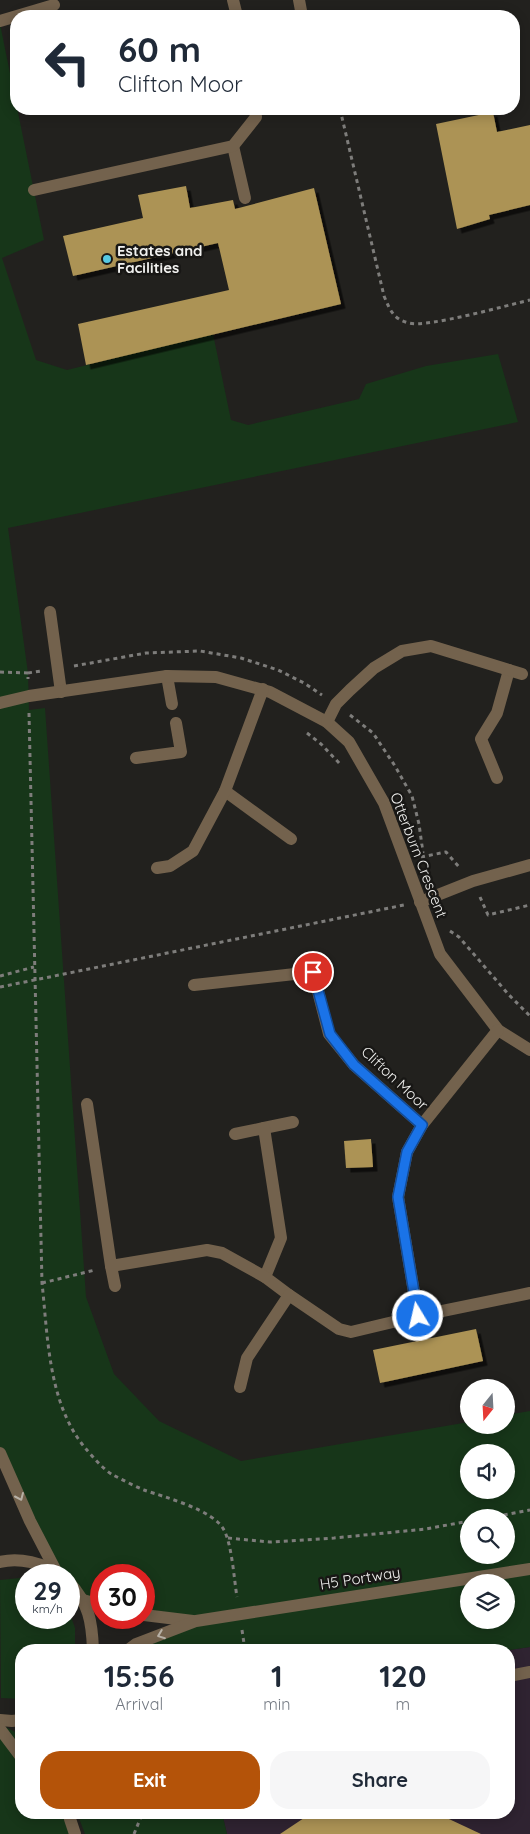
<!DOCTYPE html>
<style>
body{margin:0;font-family:Quicksand,sans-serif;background:#f6f6f7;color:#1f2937;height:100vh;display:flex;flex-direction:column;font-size:19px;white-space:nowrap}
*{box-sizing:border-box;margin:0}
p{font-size:16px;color:#747a83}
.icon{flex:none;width:28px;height:28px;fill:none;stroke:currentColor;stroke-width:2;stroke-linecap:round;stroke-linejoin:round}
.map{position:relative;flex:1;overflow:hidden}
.side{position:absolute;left:15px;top:1644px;width:500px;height:175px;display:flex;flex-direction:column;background:#fff;border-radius:20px;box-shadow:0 2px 12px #0003}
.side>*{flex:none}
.guide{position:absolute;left:10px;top:10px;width:510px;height:105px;border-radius:20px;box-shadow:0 2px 12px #0003;background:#fff;color:#1f2937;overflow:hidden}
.needle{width:32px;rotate:198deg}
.buttons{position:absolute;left:460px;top:1379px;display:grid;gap:10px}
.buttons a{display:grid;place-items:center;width:55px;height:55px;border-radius:50%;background:#fff;box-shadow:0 2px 12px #0003;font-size:25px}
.speed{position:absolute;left:15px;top:1564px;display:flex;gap:10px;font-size:25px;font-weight:700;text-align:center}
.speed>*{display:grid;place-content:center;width:65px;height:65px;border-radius:50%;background:#fff;box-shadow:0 2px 12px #0003;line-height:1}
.speed small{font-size:12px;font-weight:400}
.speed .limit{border:8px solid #d22;background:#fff;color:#111}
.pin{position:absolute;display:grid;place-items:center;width:42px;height:42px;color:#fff;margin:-21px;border:2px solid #fff;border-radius:50%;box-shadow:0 1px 5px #0007}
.me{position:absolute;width:55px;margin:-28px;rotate:351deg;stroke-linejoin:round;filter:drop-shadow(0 0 4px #0008)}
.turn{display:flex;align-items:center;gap:18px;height:105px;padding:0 25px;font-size:22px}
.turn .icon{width:65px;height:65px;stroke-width:2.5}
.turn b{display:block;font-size:35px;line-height:42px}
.eta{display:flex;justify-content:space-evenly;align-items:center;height:85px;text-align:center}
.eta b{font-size:30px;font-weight:700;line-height:35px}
.cta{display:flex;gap:10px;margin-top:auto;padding:10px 25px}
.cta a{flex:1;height:58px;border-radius:20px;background:#b45309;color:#fff;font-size:20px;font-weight:700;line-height:58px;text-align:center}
.cta a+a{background:#f6f6f7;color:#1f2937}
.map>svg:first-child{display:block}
</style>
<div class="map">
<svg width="530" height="1834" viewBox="0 0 530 1834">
<defs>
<filter id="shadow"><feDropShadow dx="4.5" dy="4.5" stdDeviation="0" flood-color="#0009"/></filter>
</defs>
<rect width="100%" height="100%" fill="#22211e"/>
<!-- education -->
<path fill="#2f2331" d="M 530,1647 L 530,1834 L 227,1834 L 222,1813 L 509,1812 L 509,1650 Z"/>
<!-- green -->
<g fill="#173619" fill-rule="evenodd">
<path d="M 0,24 L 44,240 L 2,258 L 36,360 L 67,370 L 213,334 L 231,420 L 248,425 L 359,399 L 366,384 L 426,366 L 498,354 L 518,422 L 8,528 L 28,673 L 29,710 L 45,708 L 86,1297 L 114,1374 L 159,1421 L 241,1461 L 469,1422 L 469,1425 L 506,1425 L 506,1415 L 530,1411 L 530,1647 L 509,1650 L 128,1650 L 194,1622 L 144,1615 L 144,1575 L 101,1575 L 101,1605 L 69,1582 L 69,1575 L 60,1575 L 0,1453 ZM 469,1452 L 506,1452 L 506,1490 L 469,1490 ZM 469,1518 L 506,1518 L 506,1555 L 469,1555 ZM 469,1582 L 506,1582 L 506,1620 L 469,1620 Z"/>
<path d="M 20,1578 L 26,1580 L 26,1618 L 69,1618 L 69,1611 L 75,1628 L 75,1650 L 21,1650 L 21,1699 L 1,1698 L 0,1580 Z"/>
<path d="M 0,1724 L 15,1732 L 21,1742 L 21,1812 L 66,1813 L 78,1834 L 0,1834 Z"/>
<path d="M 77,1813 L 222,1813 L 227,1834 L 85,1834 Z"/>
</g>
<!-- building -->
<g fill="#ac9355" filter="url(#shadow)">
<path d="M 493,112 L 497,132 L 530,125 L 530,205 L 489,215 L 490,219 L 457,229 L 436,124 Z"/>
<path d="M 186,186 L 190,208 L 233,200 L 235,209 L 314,188 L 341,304 L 86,365 L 78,324 L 229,290 L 218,243 L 73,276 L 63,236 L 143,218 L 138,195 Z"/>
<path d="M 371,1139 L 373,1167 L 346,1168 L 344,1141 Z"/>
<path d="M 476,1329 L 483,1361 L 380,1383 L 373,1350 Z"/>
<path d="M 313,1812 L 434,1812 L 481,1834 L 280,1834 Z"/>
</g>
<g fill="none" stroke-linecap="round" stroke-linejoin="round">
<!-- path -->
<g stroke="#7e7d7b" stroke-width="3" stroke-dasharray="4 4" stroke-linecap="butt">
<path d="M 340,109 L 384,296 C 390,310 393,319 409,323 C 427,328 508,305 530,300"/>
<path d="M 74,666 L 146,653 L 200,651 L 241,658 L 278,670 L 304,683 L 322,695"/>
<path d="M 0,672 L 28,673 L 28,679"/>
<path d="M 28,673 L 41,671"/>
<path d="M 29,713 L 42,1283 C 48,1338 48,1404 86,1449 C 93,1457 104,1470 113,1475 C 123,1480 134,1486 144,1490 C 164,1497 214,1510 224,1530 C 232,1545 234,1579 237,1597"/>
<path d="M 350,715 L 373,733 L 395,766 L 412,796 L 419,824 L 423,853"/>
<path d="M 307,733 L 321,744 L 341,765"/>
<path d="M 421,857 L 446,852 L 460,868"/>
<path d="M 480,897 L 488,915 L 530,905"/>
<path d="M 450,931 L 459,937 L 509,995 L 530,1016"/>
<path d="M 0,976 L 34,967"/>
<path d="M 0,987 L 404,905"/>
<path d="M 42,1283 L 95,1270"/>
<path d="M 488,1518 L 530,1510"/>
<path d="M 228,1538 L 270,1542 L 334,1538 L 426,1529 L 469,1521"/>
<path d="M 242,1630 L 245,1650"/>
<path d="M 134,1834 L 143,1812"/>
</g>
<!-- service -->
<g stroke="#73624d" stroke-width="12">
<path d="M 233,0 L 237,16"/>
<path d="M 299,0 L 302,16"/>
<path d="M 0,21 L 54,5"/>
<path d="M 233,146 L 245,198"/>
<path d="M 34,190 L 233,146 L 256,117 L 255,109"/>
<path d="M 50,612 L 61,692"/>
<path d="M 167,676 L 172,704"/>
<path d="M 136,758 L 181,752 L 176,723"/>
<path d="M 497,778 L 481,739 L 497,713 L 509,670"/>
<path d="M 225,791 L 291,839"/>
<path d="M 509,1676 L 530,1672"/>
</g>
<!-- minor -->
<g stroke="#73624d" stroke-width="12">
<path d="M 0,703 L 29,696 L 167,676 L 216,677 L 270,692 L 327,722 L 349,742 L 384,803 L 440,954 L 498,1030 L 530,1050"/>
<path d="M 327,722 L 336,704 L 350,690 L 374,668 L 402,651 L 431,646 L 522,674"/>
<path d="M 157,868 L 170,866 L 193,851 L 225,791 L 263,689"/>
<path d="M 420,902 L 473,881 L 530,865"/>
<path d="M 194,985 L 313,972 L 329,1034 L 354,1065 L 422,1125"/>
<path d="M 498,1030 L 422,1125 L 407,1152 L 398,1197 L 418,1316 L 530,1293"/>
<path d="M 87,1104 L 111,1266"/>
<path d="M 264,1128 L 293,1122"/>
<path d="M 235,1134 L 264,1128 L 281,1238 L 265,1277 L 289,1295"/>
<path d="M 115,1286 L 111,1266 L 207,1250 L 222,1253 L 265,1277"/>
<path d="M 240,1387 L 247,1358 L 289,1295 L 339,1329 L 351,1332 L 418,1316"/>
<path d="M 83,1600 L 101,1605"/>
<path d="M 144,1615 L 193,1621"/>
<path d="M 128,1650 L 136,1644 L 196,1621 L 530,1569"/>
</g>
<!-- tertiary -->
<g stroke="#73624d" stroke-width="12">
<path d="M 0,1453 L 30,1521 L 57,1573"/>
<path d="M 0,1562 C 19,1557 44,1563 59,1575"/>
<path d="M 69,1582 C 89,1604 92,1621 93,1650"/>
<path d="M 0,1720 L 12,1721 L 21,1720"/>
<path d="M 0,1729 L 21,1757"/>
<path d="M 70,1812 L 70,1819 L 75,1834"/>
</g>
</g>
<!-- one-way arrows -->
<defs><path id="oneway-chevron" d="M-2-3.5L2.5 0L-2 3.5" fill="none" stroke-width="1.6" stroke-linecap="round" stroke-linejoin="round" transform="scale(1.25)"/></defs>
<g stroke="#b8b1a6">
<use href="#oneway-chevron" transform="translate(20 1497) rotate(66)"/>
<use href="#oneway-chevron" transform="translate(161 1635) rotate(159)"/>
</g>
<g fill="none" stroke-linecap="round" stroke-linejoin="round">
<defs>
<path id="route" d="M 313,972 L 330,1034 L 354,1065 L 422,1125 L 407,1152 L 398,1197 L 418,1316"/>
</defs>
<!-- route casing -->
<use href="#route" stroke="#114b97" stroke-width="12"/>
<!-- route -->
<use href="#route" stroke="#1a73e8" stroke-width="9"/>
</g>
<!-- markers -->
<circle fill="#57c9e2" stroke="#181715" stroke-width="2" cx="107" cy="259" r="5"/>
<g text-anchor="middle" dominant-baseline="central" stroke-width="5" stroke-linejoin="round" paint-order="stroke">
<!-- poi labels -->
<g font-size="15" font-weight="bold" fill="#f1f1ef" stroke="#181715" text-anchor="start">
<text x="117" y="250">Estates and<tspan x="117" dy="17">Facilities</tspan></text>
</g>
<!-- street labels -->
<g font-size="15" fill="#f1f1ef" stroke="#181715">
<text transform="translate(419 855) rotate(69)">Otterburn Crescent</text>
<text transform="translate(395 1078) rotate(43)">Clifton Moor</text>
<text transform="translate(360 1578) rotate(-9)">H5 Portway</text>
</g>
</g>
</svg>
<div class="buttons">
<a><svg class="needle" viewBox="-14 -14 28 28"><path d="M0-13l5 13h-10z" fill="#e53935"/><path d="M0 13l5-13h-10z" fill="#747a83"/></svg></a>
<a><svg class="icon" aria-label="sound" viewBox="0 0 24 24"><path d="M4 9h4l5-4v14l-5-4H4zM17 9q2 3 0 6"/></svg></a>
<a><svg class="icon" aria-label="search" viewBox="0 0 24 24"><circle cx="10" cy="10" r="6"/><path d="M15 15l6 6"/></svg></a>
<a><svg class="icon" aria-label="layers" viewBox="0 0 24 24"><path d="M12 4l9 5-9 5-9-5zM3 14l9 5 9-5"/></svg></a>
</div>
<div class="speed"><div>29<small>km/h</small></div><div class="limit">30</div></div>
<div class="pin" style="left:313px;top:972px;background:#d93025"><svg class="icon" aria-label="arrive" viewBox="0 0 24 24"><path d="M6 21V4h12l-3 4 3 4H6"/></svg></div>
<svg class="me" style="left:418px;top:1316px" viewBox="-20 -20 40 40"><circle r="17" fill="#1a73e8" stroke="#fff" stroke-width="3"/><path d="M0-11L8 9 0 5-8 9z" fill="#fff"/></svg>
<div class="guide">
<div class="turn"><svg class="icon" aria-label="left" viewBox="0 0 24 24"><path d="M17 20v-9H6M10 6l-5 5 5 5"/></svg><div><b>60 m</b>Clifton Moor</div></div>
</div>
<section class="side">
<div class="eta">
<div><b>15:56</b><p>Arrival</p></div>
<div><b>1</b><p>min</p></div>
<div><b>120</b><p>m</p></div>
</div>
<div class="cta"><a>Exit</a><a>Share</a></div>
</section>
</div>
